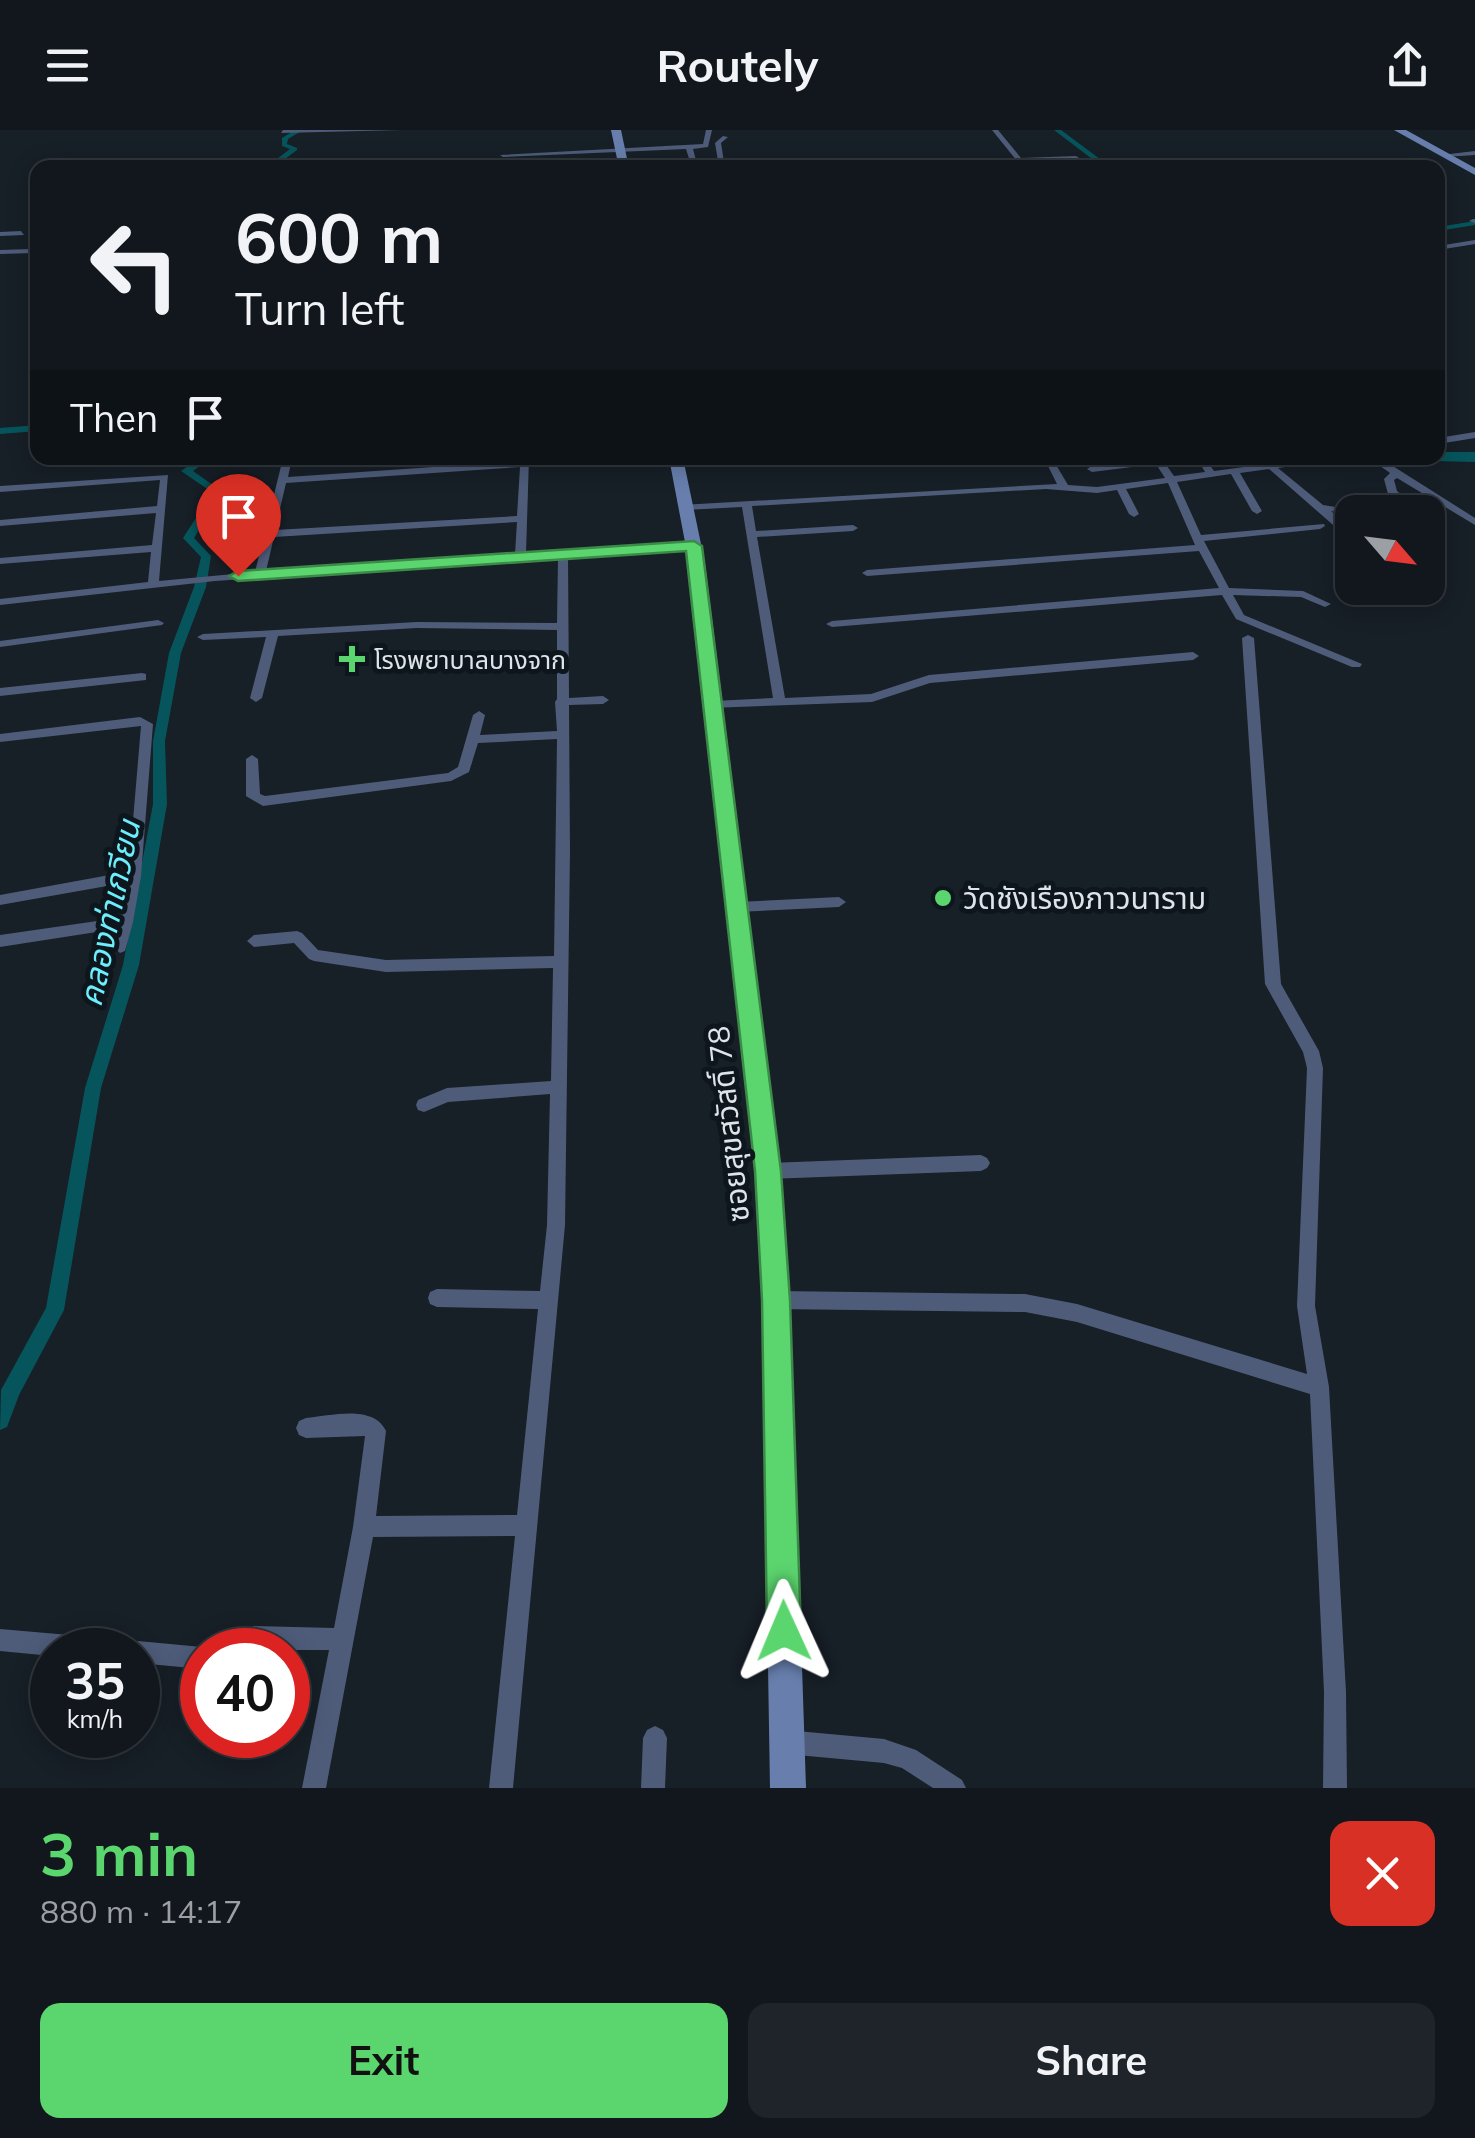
<!DOCTYPE html>
<meta charset="utf-8">
<style>
body{margin:0;font-family:Mulish,"Noto Sans Thai",sans-serif;background:#1e242a;color:#f1f3f6;height:100vh;display:flex;flex-direction:column;font-size:38px;white-space:nowrap}
*{box-sizing:border-box;margin:0}
p{font-size:32px;color:#9c9fa4}
.icon{flex:none;width:55px;height:55px;fill:none;stroke:currentColor;stroke-width:2;stroke-linecap:round;stroke-linejoin:round}
.map{position:relative;height:1658px;overflow:hidden}
.details{display:flex;flex-direction:column;background:#11171d;flex:1}
.details>*{flex:none}
.guide{position:absolute;left:30px;top:30px;width:1415px;height:305px;border-radius:20px;box-shadow:0 5px 25px #0003,0 0 0 2px #30363b;background:#11171d;color:#f1f3f6;overflow:hidden}
.needle{width:65px;rotate:118deg}
.controls{position:absolute;left:1335px;top:365px;display:grid;gap:20px}
.controls a{display:grid;place-items:center;width:110px;height:110px;border-radius:20px;background:#11171d;box-shadow:0 5px 25px #0003,0 0 0 2px #30363b;font-size:50px}
.speed{position:absolute;left:30px;top:1498px;display:flex;gap:20px;font-size:50px;font-weight:700;text-align:center}
.speed>*{display:grid;place-content:center;width:130px;height:130px;border-radius:50%;background:#11171d;box-shadow:0 5px 25px #0003,0 0 0 2px #30363b;line-height:1}
.speed small{font-size:25px;font-weight:400}
.speed .limit{border:15px solid #d22;background:#fff;color:#111}
.pin{position:absolute;display:grid;place-items:center;width:85px;height:85px;color:#fff;margin:-102px -42px;border-radius:50% 50% 50% 0;rotate:-45deg;box-shadow:0 0 10px #0007}
.pin .icon{rotate:45deg}
.me{position:absolute;width:110px;margin:-55px;rotate:359deg;stroke-linejoin:round;filter:drop-shadow(0 0 8px #0008)}
.turn{display:flex;align-items:center;gap:35px;height:210px;padding:0 40px;font-size:45px}
.turn .icon{width:130px;height:130px;stroke-width:2.5}
.turn b{display:block;font-size:70px;line-height:85px}
.then{display:flex;align-items:center;height:95px;padding:0 40px;background:#0003;gap:20px;font-size:38px}
.round{display:grid;place-items:center;flex:none;width:105px;height:105px;border-radius:20px;background:#1e242a}
.overview{display:flex;align-items:center;justify-content:space-between;height:170px;padding:0 40px}
h1{font-size:60px;font-weight:700;line-height:75px;color:#5bd56e}
.button{display:flex;gap:20px;margin-top:auto;padding:20px 40px}
.button a{flex:1;height:115px;border-radius:20px;background:#5bd56e;color:#111;font-size:40px;font-weight:700;line-height:115px;text-align:center}
.button a+a{background:#1e242a;color:#f1f3f6}
header{display:flex;justify-content:space-between;align-items:center;height:130px;padding:0 40px;background:#11171d;font-size:45px;font-weight:700}
.map>svg:first-child{display:block}
</style>
<header><svg class="icon" aria-label="menu" viewBox="0 0 24 24"><path d="M4 6h16M4 12h16M4 18h16"/></svg>Routely<svg class="icon" aria-label="share" viewBox="0 0 24 24"><path d="M12 15V3M7 8l5-5 5 5M5 13v7h14v-7"/></svg></header>
<div class="map">
<svg width="1475" height="1658" viewBox="0 0 1475 1658">
<rect width="100%" height="100%" fill="#171f27"/>
<g fill="none" stroke-linecap="round" stroke-linejoin="round">
<!-- canal -->
<g fill="#06555c" fill-rule="evenodd">
<path d="M 295,0 L 303,0 L 288,9 L 287,14 L 297,18 L 297,20 L 273,38 L 265,38 L 290,19 L 282,16 L 282,8 Z"/>
<path d="M 1054,0 L 1061,0 L 1112,38 L 1104,38 Z"/>
<path d="M 1475,91 L 1475,95 L 1438,101 L 1438,97 Z"/>
<path d="M 38,295 L 38,301 L 0,304 L 0,298 Z"/>
<path d="M 199,328 L 210,328 L 193,341 L 230,367 L 204,392 L 194,408 L 211,426 L 206,457 L 181,523 L 165,611 L 167,674 L 139,835 L 101,958 L 64,1180 L 19,1265 L 7,1297 L 0,1300 L 1,1260 L 46,1178 L 85,958 L 123,835 L 153,674 L 153,611 L 169,523 L 194,457 L 201,427 L 183,408 L 196,388 L 219,367 L 181,341 Z"/>
</g>
<!-- river -->
<path fill="#06555c" fill-rule="evenodd" d="M 1438,322 L 1475,322 L 1475,332 L 1432,331 L 1429,328 L 1438,328 Z"/>
<!-- street -->
<g fill="#4e5c7a" fill-rule="evenodd">
<path d="M 283,0 L 402,0 L 281,3 Z"/>
<path d="M 706,0 L 712,0 L 708,17 L 693,19 L 698,38 L 692,38 L 686,19 L 503,27 L 500,25 L 703,14 Z"/>
<path d="M 992,0 L 998,0 L 1021,28 L 1076,26 L 1079,28 L 1017,31 Z"/>
<path d="M 723,6 L 728,7 L 721,13 L 724,32 L 714,36 L 718,31 L 715,13 Z"/>
<path d="M 1475,21 L 1475,25 L 1444,27 L 1441,25 Z"/>
<path d="M 1473,89 L 1475,89 L 1475,93 L 1469,91 Z"/>
<path d="M 21,101 L 24,105 L 0,106 L 0,102 Z"/>
<path d="M 1475,110 L 1475,114 L 1438,120 L 1438,116 Z"/>
<path d="M 31,119 L 34,123 L 0,124 L 0,120 Z"/>
<path d="M 1475,302 L 1475,308 L 1438,314 L 1438,308 Z"/>
<path d="M 283,328 L 292,328 L 288,347 L 520,331 L 521,328 L 529,328 L 526,423 L 693,412 L 698,415 L 693,418 L 568,427 L 569,568 L 603,566 L 609,570 L 603,574 L 569,575 L 570,721 L 565,1095 L 513,1658 L 489,1658 L 515,1406 L 373,1407 L 326,1658 L 302,1658 L 329,1520 L 218,1520 L 221,1512 L 254,1496 L 334,1498 L 353,1397 L 365,1306 L 306,1308 L 299,1305 L 296,1298 L 299,1291 L 306,1288 C 331,1286 373,1274 386,1301 L 376,1386 L 517,1385 L 538,1179 L 437,1177 L 430,1174 L 428,1168 L 430,1162 L 437,1159 L 540,1161 L 547,1095 L 550,964 L 448,972 L 424,982 L 418,980 L 416,975 L 418,970 L 447,958 L 551,951 L 553,838 L 386,842 L 314,831 L 309,829 L 294,813 L 254,817 L 247,811 L 254,805 L 297,801 L 302,803 L 318,820 L 386,830 L 554,826 L 557,609 L 478,613 L 469,642 L 451,651 L 263,676 L 246,666 L 246,629 L 252,625 L 258,629 L 260,664 L 265,666 L 448,643 L 458,637 L 473,585 L 479,581 L 485,585 L 480,605 L 557,601 L 555,572 L 557,569 L 557,500 L 417,498 L 278,506 L 262,568 L 256,572 L 250,568 L 266,507 L 203,510 L 197,507 L 203,504 L 417,492 L 557,493 L 558,428 L 215,451 L 0,475 L 0,469 L 148,452 L 151,422 L 0,434 L 0,428 L 152,415 L 156,383 L 0,396 L 0,390 L 157,376 L 160,350 L 0,362 L 0,356 L 168,345 L 159,451 L 255,442 ZM 520,337 L 517,386 L 275,400 L 286,353 ZM 517,392 L 515,424 L 266,441 L 274,407 Z"/>
<path d="M 1044,328 L 1052,328 L 1068,355 L 1097,357 L 1165,348 L 1156,334 L 1092,342 L 1087,339 L 1092,336 L 1152,328 L 1162,329 L 1174,346 L 1205,342 L 1197,328 L 1205,328 L 1214,341 L 1310,328 L 1331,328 L 1327,331 L 1278,338 L 1323,375 L 1348,379 L 1352,383 L 1352,391 L 1340,383 L 1331,381 L 1352,401 L 1352,409 L 1348,408 L 1269,339 L 1240,343 L 1262,381 L 1257,384 L 1252,381 L 1231,344 L 1177,352 L 1201,405 L 1324,394 L 1325,396 L 1320,399 L 1204,411 L 1229,458 L 1303,461 L 1331,474 L 1325,477 L 1301,467 L 1233,465 L 1244,485 L 1362,534 L 1360,537 L 1352,537 L 1236,489 L 1222,465 L 832,497 L 826,494 L 832,491 L 1219,458 L 1199,421 L 867,446 L 862,443 L 867,440 L 1195,415 L 1168,353 L 1126,359 L 1139,384 L 1134,387 L 1129,384 L 1117,360 L 1097,363 L 1046,359 L 752,376 L 756,401 L 853,395 L 858,398 L 853,401 L 757,407 L 785,568 L 871,564 L 929,545 L 1193,522 L 1199,526 L 1193,530 L 930,553 L 872,572 L 709,578 L 709,572 L 713,571 L 773,568 L 742,377 L 685,380 L 681,379 L 681,375 L 1057,354 Z"/>
<path d="M 1369,328 L 1408,328 L 1407,330 L 1388,333 L 1475,388 L 1475,395 L 1397,348 L 1394,350 L 1397,361 L 1422,382 L 1411,382 L 1388,364 L 1384,349 L 1390,343 Z"/>
<path d="M 1428,389 L 1433,391 L 1433,395 L 1428,396 Z"/>
<path d="M 158,490 L 164,493 L 162,495 L 0,517 L 0,511 Z"/>
<path d="M 1248,505 L 1254,508 L 1281,854 L 1319,921 L 1323,938 L 1315,1176 L 1329,1257 L 1346,1562 L 1347,1658 L 1323,1658 L 1324,1562 L 1310,1264 L 1077,1192 L 1025,1182 L 776,1179 L 769,1176 L 767,1170 L 769,1164 L 776,1161 L 1025,1164 L 1077,1174 L 1307,1244 L 1297,1176 L 1307,938 L 1303,922 L 1265,854 L 1242,508 Z"/>
<path d="M 142,543 L 146,544 L 146,550 L 0,566 L 0,558 Z"/>
<path d="M 140,587 L 153,594 L 141,746 L 133,792 L 125,821 L 120,823 L 113,817 L 116,799 L 0,817 L 0,805 L 118,788 L 124,753 L 0,775 L 0,765 L 126,742 L 131,714 L 141,596 L 0,612 L 0,604 Z"/>
<path d="M 839,767 L 846,772 L 839,777 L 737,782 L 730,777 L 737,772 Z"/>
<path d="M 981,1025 L 987,1028 L 990,1033 L 987,1038 L 981,1041 L 768,1049 L 762,1046 L 759,1041 L 762,1036 L 768,1033 Z"/>
<path d="M 0,1499 L 115,1509 L 123,1512 L 126,1520 L 52,1520 L 52,1526 L 0,1521 Z"/>
<path d="M 138,1511 L 202,1517 L 210,1520 L 202,1520 L 202,1539 L 138,1533 L 138,1520 L 128,1520 L 130,1514 Z"/>
<path d="M 655,1596 L 663,1600 L 667,1608 L 665,1658 L 641,1658 L 643,1608 L 647,1600 Z"/>
<path d="M 786,1600 L 884,1609 L 916,1620 L 962,1650 L 966,1658 L 933,1658 L 902,1638 L 884,1633 L 786,1624 L 778,1620 L 774,1612 L 778,1604 Z"/>
</g>
<!-- secondary -->
<g fill="#687fae" fill-rule="evenodd">
<path d="M 611,0 L 621,0 L 629,38 L 619,38 Z"/>
<path d="M 1394,0 L 1406,0 L 1475,38 L 1475,45 Z"/>
<path d="M 669,328 L 683,328 L 705,433 L 781,1041 L 790,1170 L 806,1658 L 770,1658 L 762,1170 L 755,1041 L 689,433 Z"/>
</g>
</g>
<!-- route -->
<path fill="#5bd56e" stroke="#3b8a48" stroke-width="2.5" d="M 694,411 L 702,416 L 781,1041 L 790,1170 L 801,1501 L 796,1513 L 784,1518 L 772,1513 L 767,1501 L 762,1170 L 755,1041 L 686,421 L 238,451 L 229,446 L 238,441 Z"/>
<!-- markers -->
<g fill="#5bd56e" stroke="#0e161d" stroke-width="4">
<path d="M347 514h10v10h10v10h-10v10h-10v-10h-10v-10h10z"/>
<circle cx="943" cy="768" r="10"/>
</g>
<g text-anchor="middle" dominant-baseline="central" stroke-width="10" stroke-linejoin="round" paint-order="stroke">
<!-- far-poi labels -->
<g font-size="25" fill="#dfe4ea" stroke="#0e161d" text-anchor="start">
<text x="374" y="529">โรงพยาบาลบางจาก</text>
</g>
<!-- poi labels -->
<g font-size="30" fill="#dfe4ea" stroke="#0e161d" text-anchor="start">
<text x="963" y="768">วัดชังเรืองภาวนาราม</text>
</g>
<!-- street labels -->
<g font-size="30" fill="#dfe4ea" stroke="#0e161d">
<text transform="translate(728 994) rotate(-96)">ซอยสุขสวัสดิ์ 78</text>
</g>
<!-- water labels -->
<g font-size="32" font-style="italic" fill="#6deefc" stroke="#0e161d">
<text transform="translate(109 783) rotate(-78)">คลองท่าเกวียน</text>
</g>
</g>
</svg>
<div class="controls">
<a><svg class="needle" viewBox="-14 -14 28 28"><path d="M0-13l5 13h-10z" fill="#e53935"/><path d="M0 13l5-13h-10z" fill="#9c9fa4"/></svg></a>
</div>
<div class="speed"><div>35<small>km/h</small></div><div class="limit">40</div></div>
<div class="pin" style="left:238px;top:446px;background:#d93025"><svg class="icon" aria-label="arrive" viewBox="0 0 24 24"><path d="M6 21V4h12l-3 4 3 4H6"/></svg></div>
<svg class="me" style="left:784px;top:1501px" viewBox="-20 -20 40 40"><path d="M0-17L14 15 0 8-14 15z" fill="#5bd56e" stroke="#fff" stroke-width="4"/></svg>
<div class="guide">
<div class="turn"><svg class="icon" aria-label="left" viewBox="0 0 24 24"><path d="M17 20v-9H6M10 6l-5 5 5 5"/></svg><div><b>600 m</b>Turn left</div></div>
<div class="then">Then<svg class="icon" aria-label="arrive" viewBox="0 0 24 24"><path d="M6 21V4h12l-3 4 3 4H6"/></svg></div>
</div>
</div>
<section class="details">
<div class="overview"><div><h1>3 min</h1><p>880 m · 14:17</p></div><a class="round" style="background:#d93025;color:#fff"><svg class="icon" aria-label="close" viewBox="0 0 24 24"><path d="M6 6l12 12M18 6L6 18"/></svg></a></div>
<div class="button"><a>Exit</a><a>Share</a></div>
</section>
